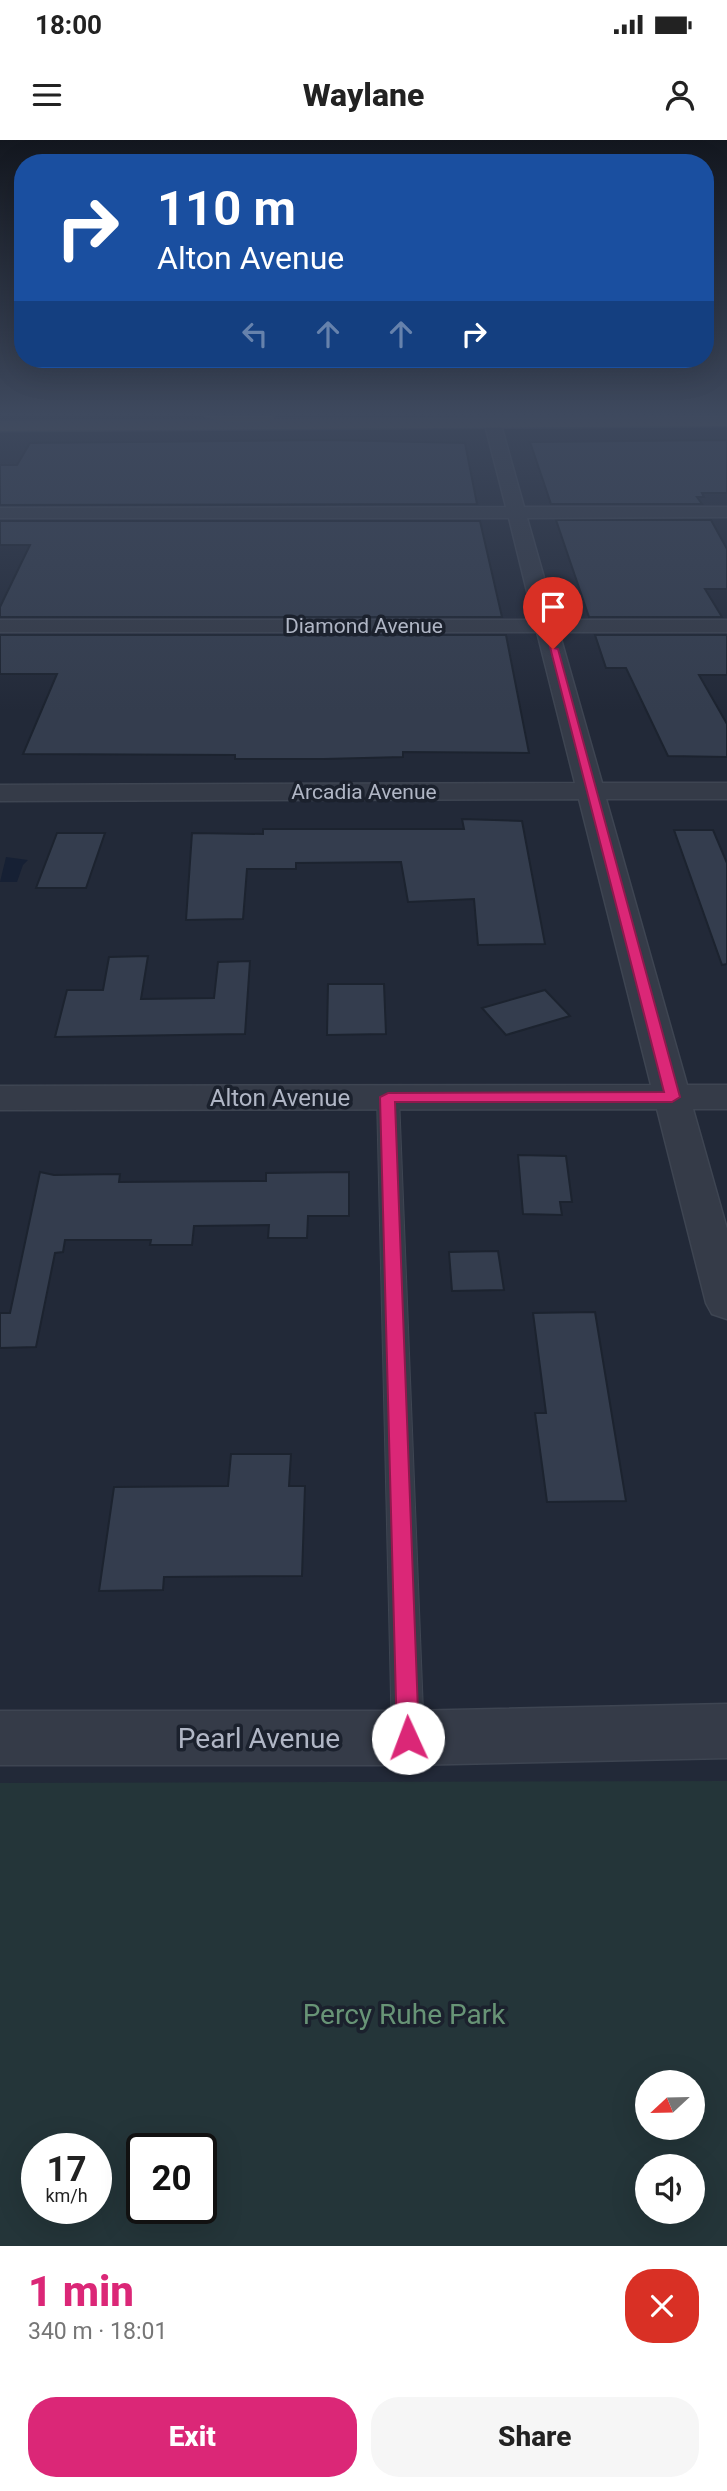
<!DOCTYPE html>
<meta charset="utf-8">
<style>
body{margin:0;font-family:Roboto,sans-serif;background:#f6f6f6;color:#222;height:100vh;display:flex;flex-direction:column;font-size:26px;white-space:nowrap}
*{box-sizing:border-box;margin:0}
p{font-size:23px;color:#767676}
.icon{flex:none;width:38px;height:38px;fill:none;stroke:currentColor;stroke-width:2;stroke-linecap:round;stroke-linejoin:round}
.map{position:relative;height:2106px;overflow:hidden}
.sheet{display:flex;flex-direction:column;background:#fff;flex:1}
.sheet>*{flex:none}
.guide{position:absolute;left:14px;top:14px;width:700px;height:214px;border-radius:28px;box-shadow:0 7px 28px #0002;background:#1a4fa0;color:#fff;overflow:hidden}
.needle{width:46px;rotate:248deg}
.tools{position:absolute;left:635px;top:1930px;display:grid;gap:14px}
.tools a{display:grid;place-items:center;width:70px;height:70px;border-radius:50%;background:#fff;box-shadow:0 7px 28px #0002;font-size:35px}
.speed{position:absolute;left:21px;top:1993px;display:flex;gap:14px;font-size:35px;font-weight:700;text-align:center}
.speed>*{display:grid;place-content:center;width:91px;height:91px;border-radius:50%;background:#fff;box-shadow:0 7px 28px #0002;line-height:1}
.speed small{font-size:18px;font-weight:400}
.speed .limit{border:4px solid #111;border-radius:10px;background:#fff;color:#111}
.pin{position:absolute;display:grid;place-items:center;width:60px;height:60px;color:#fff;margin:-72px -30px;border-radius:50% 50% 50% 0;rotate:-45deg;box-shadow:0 0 7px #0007}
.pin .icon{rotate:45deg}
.me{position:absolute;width:77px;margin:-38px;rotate:358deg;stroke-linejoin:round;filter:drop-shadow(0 0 5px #0008)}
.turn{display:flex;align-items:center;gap:24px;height:147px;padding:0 28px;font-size:32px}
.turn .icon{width:91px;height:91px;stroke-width:2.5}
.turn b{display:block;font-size:49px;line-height:60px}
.lanes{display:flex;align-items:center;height:66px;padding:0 28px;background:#0003;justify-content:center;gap:35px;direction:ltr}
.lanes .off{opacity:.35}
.round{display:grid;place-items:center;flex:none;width:74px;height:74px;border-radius:28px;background:#f6f6f6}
.overview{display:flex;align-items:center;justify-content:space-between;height:119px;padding:0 28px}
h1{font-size:42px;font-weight:800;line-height:52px;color:#db2777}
.action{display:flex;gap:14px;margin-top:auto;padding:14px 28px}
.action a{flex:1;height:80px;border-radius:28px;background:#db2777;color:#fff;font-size:28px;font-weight:800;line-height:80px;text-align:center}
.action a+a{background:#f6f6f6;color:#222}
.status{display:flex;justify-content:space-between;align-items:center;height:49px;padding:0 35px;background:#fff;direction:ltr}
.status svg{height:19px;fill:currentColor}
header{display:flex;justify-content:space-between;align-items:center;height:91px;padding:0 28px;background:#fff;font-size:32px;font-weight:800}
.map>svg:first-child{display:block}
</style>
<div class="status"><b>18:00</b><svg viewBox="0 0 49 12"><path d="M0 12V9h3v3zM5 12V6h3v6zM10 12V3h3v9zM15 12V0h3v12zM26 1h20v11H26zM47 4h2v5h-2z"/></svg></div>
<header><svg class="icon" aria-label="menu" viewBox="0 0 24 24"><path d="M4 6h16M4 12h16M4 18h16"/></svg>Waylane<svg class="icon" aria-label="person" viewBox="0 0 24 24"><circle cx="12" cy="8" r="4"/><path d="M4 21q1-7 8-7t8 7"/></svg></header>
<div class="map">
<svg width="727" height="2106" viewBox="0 0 727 2106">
<rect width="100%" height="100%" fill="#222938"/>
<!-- green -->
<path fill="#243539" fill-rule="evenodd" d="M 727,1641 L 727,2106 L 0,2106 L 0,1643 ZM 648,1942 L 693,1942 L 693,1988 L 648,1988 ZM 37,2009 L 96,2009 L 96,2068 L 37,2068 ZM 142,2009 L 201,2009 L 201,2068 L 142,2068 ZM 648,2026 L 693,2026 L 693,2072 L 648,2072 Z"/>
<!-- water -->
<path fill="#162034" d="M 6,717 L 28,720 L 23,725 L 17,742 L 0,742 Z"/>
<!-- building -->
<g fill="#343d4e" stroke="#1c232f" stroke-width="2">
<path d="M 330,300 L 465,303 L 477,364 L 0,365 L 0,325 L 17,325 L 30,303 Z"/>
<path d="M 727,300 L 727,353 L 702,353 L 704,357 L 697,357 L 702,364 L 551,364 L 530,302 Z"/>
<path d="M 556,380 L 711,380 L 727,409 L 727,449 L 705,449 L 722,477 L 589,477 Z"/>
<path d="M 0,381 L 480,381 L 502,477 L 0,477 L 0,467 L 30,405 L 0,405 Z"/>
<path d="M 0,495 L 506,495 L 529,613 L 403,612 L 403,617 L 324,619 L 235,619 L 235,615 L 23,614 L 57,534 L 0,534 Z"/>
<path d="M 595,495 L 727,495 L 727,535 L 699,535 L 727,584 L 727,617 L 668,616 L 626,528 L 606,528 Z"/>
<path d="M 462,679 L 522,681 L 545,804 L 478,805 L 474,759 L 408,762 L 401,722 L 296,723 L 296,729 L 247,729 L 243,779 L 186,780 L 192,693 L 263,694 L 263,689 L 464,689 Z"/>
<path d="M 674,690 L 713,690 L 727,723 L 727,824 L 722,825 Z"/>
<path d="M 57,693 L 105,693 L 86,748 L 36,748 Z"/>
<path d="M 148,816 L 141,859 L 214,858 L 218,822 L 250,821 L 245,894 L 55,897 L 67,850 L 103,850 L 109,817 Z"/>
<path d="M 328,844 L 384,844 L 386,894 L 327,895 Z"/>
<path d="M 545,850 L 570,876 L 506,895 L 482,868 Z"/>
<path d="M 518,1015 L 566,1016 L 572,1062 L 560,1062 L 562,1075 L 523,1074 Z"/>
<path d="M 40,1032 L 54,1035 L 120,1034 L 119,1042 L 266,1041 L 266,1033 L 349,1032 L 349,1076 L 308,1076 L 307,1098 L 268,1098 L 269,1085 L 194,1086 L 192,1105 L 150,1105 L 151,1100 L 65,1100 L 63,1112 L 55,1113 L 36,1207 L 0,1208 L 0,1173 L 10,1173 Z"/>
<path d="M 498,1111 L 504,1150 L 452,1151 L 449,1112 Z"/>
<path d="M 595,1172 L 626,1361 L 547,1362 L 535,1273 L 546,1273 L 533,1173 Z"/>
<path d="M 231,1314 L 291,1314 L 289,1346 L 305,1346 L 302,1436 L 164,1437 L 163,1450 L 99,1451 L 114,1347 L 228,1346 Z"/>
</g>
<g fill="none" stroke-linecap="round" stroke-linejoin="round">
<defs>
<path id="service" d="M 388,950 L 399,957 L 424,1598 L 419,1609 L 408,1614 L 397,1609 L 392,1598 L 377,957 Z"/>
<g id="minor">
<path d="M 493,280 L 501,285 L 524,367 L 727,367 L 727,377 L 527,378 L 556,480 L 727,480 L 727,492 L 559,492 L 602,643 L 727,643 L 727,659 L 606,659 L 687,945 L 727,945 L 727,969 L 693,969 L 727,1089 L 727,1179 L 712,1174 L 706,1163 L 657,969 L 0,970 L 0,946 L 651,945 L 579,659 L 0,661 L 0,645 L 575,643 L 537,492 L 0,492 L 0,480 L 534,480 L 509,378 L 0,378 L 0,368 L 506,367 L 485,285 Z"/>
<path d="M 727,1564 L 727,1618 L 408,1625 L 0,1625 L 0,1571 L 408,1571 Z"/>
</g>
<path id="trunk" d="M 727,276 L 727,286 L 0,291 L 0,281 Z"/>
<path id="motorway" d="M 205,276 L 272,276 L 274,278 C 265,285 214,283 205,276 Z"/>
</defs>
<!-- service casing -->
<use href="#service" stroke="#3e4552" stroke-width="2"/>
<!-- minor casing -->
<use href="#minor" stroke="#3e4552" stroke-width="3"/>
<!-- trunk casing -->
<use href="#trunk" stroke="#404653" stroke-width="3"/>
<!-- motorway casing -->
<use href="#motorway" stroke="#404653" stroke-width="3"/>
<!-- service -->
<use href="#service" fill="#353b48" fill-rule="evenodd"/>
<!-- minor -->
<use href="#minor" fill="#353b48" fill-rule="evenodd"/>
<!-- trunk -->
<use href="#trunk" fill="#60605d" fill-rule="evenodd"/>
<!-- motorway -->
<use href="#motorway" fill="#6e6552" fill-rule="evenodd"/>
</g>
<!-- sky -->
<linearGradient id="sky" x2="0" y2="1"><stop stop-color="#13171f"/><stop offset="0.48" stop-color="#3e495e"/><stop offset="1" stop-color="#3e495e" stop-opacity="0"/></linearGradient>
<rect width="727" height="571" fill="url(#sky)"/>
<!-- route -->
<path fill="#db2777" stroke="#8e194d" stroke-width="2" d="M 550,507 L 558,509 L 680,957 L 672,962 L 395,962 L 419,1598 L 416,1606 L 408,1609 L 400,1606 L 397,1598 L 380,957 L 388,953 L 664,952 Z"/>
<g text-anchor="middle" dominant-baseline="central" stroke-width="7" stroke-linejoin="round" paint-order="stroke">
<!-- far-street labels -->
<g font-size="21" fill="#b0b6c5" stroke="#1b212d">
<text x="364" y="486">Diamond Avenue</text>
<text x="364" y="652">Arcadia Avenue</text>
</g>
<!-- street labels -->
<g font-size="24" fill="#b0b6c5" stroke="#1b212d">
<text x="280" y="958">Alton Avenue</text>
</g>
<!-- near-street labels -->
<g font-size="28" fill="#b0b6c5" stroke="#1b212d">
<text x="259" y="1598">Pearl Avenue</text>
</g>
<!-- near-park labels -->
<g font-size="28" fill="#689476" stroke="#1b212d">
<text x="404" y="1874">Percy Ruhe Park</text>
</g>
</g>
</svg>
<div class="tools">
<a><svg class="needle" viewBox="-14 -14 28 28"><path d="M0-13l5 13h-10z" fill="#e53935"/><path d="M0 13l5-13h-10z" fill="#767676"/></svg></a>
<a><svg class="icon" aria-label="sound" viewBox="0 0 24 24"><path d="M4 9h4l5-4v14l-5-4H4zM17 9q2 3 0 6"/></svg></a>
</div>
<div class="speed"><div>17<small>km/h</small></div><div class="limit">20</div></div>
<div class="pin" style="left:553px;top:509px;background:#d93025"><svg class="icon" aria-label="arrive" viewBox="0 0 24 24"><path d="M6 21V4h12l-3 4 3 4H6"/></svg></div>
<svg class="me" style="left:408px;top:1598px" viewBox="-20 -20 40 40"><circle r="19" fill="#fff"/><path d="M0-13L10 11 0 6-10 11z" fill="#db2777"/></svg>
<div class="guide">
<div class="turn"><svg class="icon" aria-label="right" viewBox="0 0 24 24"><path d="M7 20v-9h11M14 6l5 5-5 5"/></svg><div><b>110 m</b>Alton Avenue</div></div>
<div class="lanes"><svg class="icon off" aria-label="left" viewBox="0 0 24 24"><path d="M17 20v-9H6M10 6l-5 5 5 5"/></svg><svg class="icon off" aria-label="ahead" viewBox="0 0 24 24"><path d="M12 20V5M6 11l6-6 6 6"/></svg><svg class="icon off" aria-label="ahead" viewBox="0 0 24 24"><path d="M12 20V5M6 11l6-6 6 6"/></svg><svg class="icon" aria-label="right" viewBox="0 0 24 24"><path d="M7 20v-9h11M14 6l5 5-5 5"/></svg></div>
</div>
</div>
<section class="sheet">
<div class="overview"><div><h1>1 min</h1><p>340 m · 18:01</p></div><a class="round" style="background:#d93025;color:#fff"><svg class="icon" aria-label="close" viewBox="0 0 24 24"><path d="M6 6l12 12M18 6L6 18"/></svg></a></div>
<div class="action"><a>Exit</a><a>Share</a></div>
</section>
